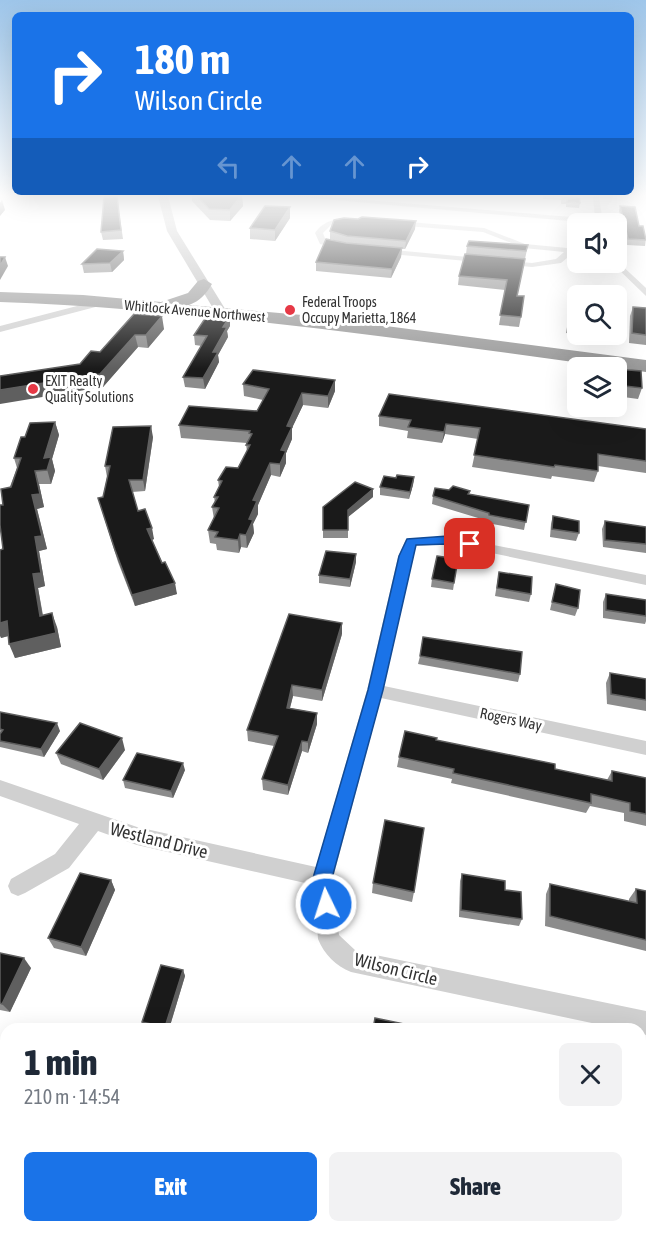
<!DOCTYPE html>
<meta charset="utf-8">
<style>
body{margin:0;font-family:"Asap Condensed",sans-serif;background:#f2f2f3;color:#1f2937;height:100vh;display:flex;flex-direction:column;font-size:22px;white-space:nowrap}
*{box-sizing:border-box;margin:0}
p{font-size:20px;color:#747a83}
.icon{flex:none;width:33px;height:33px;fill:none;stroke:currentColor;stroke-width:2;stroke-linecap:round;stroke-linejoin:round}
.map{position:relative;flex:1;overflow:hidden}
.details{position:absolute;left:0px;top:1023px;width:646px;height:210px;display:flex;flex-direction:column;background:#fff;border-radius:18px 18px 0 0;box-shadow:0 6px 24px #0002}
.details>*{flex:none}
.guide{position:absolute;left:12px;top:12px;width:622px;height:183px;border-radius:9px;box-shadow:0 6px 24px #0002;background:#1a73e8;color:#fff;overflow:hidden}
.fabs{position:absolute;left:567px;top:213px;display:grid;gap:12px}
.fabs a{display:grid;place-items:center;width:60px;height:60px;border-radius:9px;background:#fff;box-shadow:0 6px 24px #0002;font-size:30px}
.pin{position:absolute;display:grid;place-items:center;width:51px;height:51px;color:#fff;margin:-26px;border-radius:12px;box-shadow:0 3px 9px #0006}
.me{position:absolute;width:66px;margin:-33px;rotate:356deg;stroke-linejoin:round;filter:drop-shadow(0 0 4px #0008)}
.turn{display:flex;align-items:center;gap:21px;height:126px;padding:0 24px;font-size:27px}
.turn .icon{width:78px;height:78px;stroke-width:2.5}
.turn b{display:block;font-size:42px;line-height:51px}
.lanes{display:flex;align-items:center;height:57px;padding:0 24px;background:#0003;justify-content:center;gap:30px;direction:ltr}
.lanes .off{opacity:.35}
.round{display:grid;place-items:center;flex:none;width:63px;height:63px;border-radius:9px;background:#f2f2f3}
.overview{display:flex;align-items:center;justify-content:space-between;height:102px;padding:0 24px}
h1{font-size:36px;font-weight:800;line-height:45px}
.cta{display:flex;gap:12px;margin-top:auto;padding:12px 24px}
.cta a{flex:1;height:69px;border-radius:9px;background:#1a73e8;color:#fff;font-size:24px;font-weight:800;line-height:69px;text-align:center}
.cta a+a{background:#f2f2f3;color:#1f2937}
.map>svg:first-child{display:block}
</style>
<div class="map">
<svg width="646" height="1233" viewBox="0 0 646 1233">
<rect width="100%" height="100%" fill="#fff"/>
<g fill="none" stroke-linecap="round" stroke-linejoin="round">
<!-- street -->
<g fill="#d0d0d0" fill-rule="evenodd">
<path d="M 290,196 L 318,196 L 595,219 L 593,196 L 599,196 L 603,224 Z"/>
<path d="M 351,218 L 354,222 L 331,225 L 323,233 L 326,241 L 347,246 L 347,250 L 320,244 L 315,233 C 324,220 336,219 351,218 Z"/>
<path d="M 396,221 L 484,228 L 525,244 L 578,249 L 578,253 L 573,253 L 561,263 L 532,267 L 380,253 L 379,251 L 383,249 L 532,263 L 556,259 L 564,252 L 524,248 L 483,232 L 393,225 Z"/>
<path d="M 616,260 L 646,288 L 646,296 L 613,264 Z"/>
<path d="M 100,300 L 103,301 L 103,305 L 0,332 L 0,326 Z"/>
<path d="M 448,536 L 646,575 L 646,585 L 448,544 L 416,546 L 384,686 L 646,741 L 646,755 L 381,698 L 333,878 L 339,935 L 356,951 L 646,1011 L 646,1035 L 640,1033 L 640,1029 L 620,1029 L 351,972 C 336,966 324,954 318,939 L 314,885 L 137,845 L 98,831 L 69,868 L 25,893 L 18,896 L 11,893 L 8,886 L 11,879 L 55,854 L 79,824 L 0,796 L 0,780 L 137,827 L 316,867 L 367,690 L 398,557 L 406,539 Z"/>
<path d="M 0,1076 L 6,1078 L 6,1102 L 0,1100 Z"/>
<path d="M 171,1227 L 199,1227 L 197,1233 L 169,1233 Z"/>
<path d="M 505,1227 L 553,1227 L 556,1233 L 508,1233 Z"/>
</g>
<!-- secondary -->
<path fill="#bdbdbd" fill-rule="evenodd" d="M 158,196 L 168,196 L 177,231 L 227,312 L 225,315 L 217,315 L 167,231 Z"/>
<!-- highway -->
<path fill="#9a9a9a" fill-rule="evenodd" d="M 204,279 L 212,284 C 206,294 200,301 189,305 L 302,315 L 646,360 L 646,372 C 432,343 217,310 0,302 L 0,292 L 83,295 L 161,302 L 188,293 L 198,281 Z"/>
</g>
<!-- wall -->
<g fill="#8c8c8c">
<path d="M 192,196 L 242,196 L 243,206 L 230,221 L 210,220 L 192,201 Z"/>
<path d="M 543,196 L 579,196 L 580,203 L 579,208 L 566,207 L 566,204 L 561,204 L 561,200 L 543,199 Z"/>
<path d="M 118,204 L 123,239 L 103,240 L 101,232 Z"/>
<path d="M 620,206 L 639,226 L 646,238 L 645,246 L 627,245 L 619,211 Z"/>
<path d="M 290,218 L 275,241 L 250,239 L 250,228 Z"/>
<path d="M 415,229 L 405,249 L 402,249 L 401,257 L 391,278 L 316,271 L 316,262 L 344,243 L 330,239 L 330,231 Z"/>
<path d="M 528,245 L 517,296 L 521,317 L 519,327 L 499,325 L 505,290 L 458,285 L 459,276 L 466,254 L 467,246 Z"/>
<path d="M 123,251 L 124,260 L 112,272 L 84,273 L 82,264 Z"/>
<path d="M 571,303 L 578,304 L 578,334 L 589,334 L 588,336 L 566,333 Z"/>
<path d="M 633,307 L 646,308 L 646,345 L 629,343 L 630,316 Z"/>
<path d="M 134,314 L 164,329 L 148,348 L 138,347 L 103,387 L 80,364 L 100,352 Z"/>
<path d="M 230,326 L 227,331 L 228,337 L 218,355 L 219,362 L 205,389 L 185,387 L 183,377 L 202,346 L 195,345 L 194,335 Z"/>
<path d="M 616,369 L 642,388 L 638,399 L 616,396 Z"/>
<path d="M 335,380 L 335,391 L 328,408 L 303,405 L 292,428 L 292,439 L 286,453 L 286,463 L 280,477 L 271,475 L 258,505 L 258,514 L 253,524 L 254,533 L 247,548 L 241,547 L 239,553 L 217,550 L 216,544 L 210,543 L 208,530 L 214,519 L 212,507 L 215,503 L 214,497 L 219,487 L 218,480 L 238,468 L 247,451 L 246,445 L 247,443 L 181,438 L 179,425 L 257,411 L 263,400 L 244,396 L 243,384 Z"/>
<path d="M 379,416 L 646,429 L 646,473 L 598,466 L 598,471 L 594,482 L 552,476 L 551,479 L 472,467 L 478,439 L 445,434 L 442,443 L 407,438 L 408,431 L 379,426 Z"/>
<path d="M 55,422 L 59,435 L 52,459 L 55,471 L 51,484 L 39,484 L 44,507 L 37,509 L 47,549 L 39,551 L 45,586 L 38,588 L 43,615 L 57,627 L 61,647 L 15,658 L 8,636 L 1,638 L 3,505 L 17,468 L 14,458 Z"/>
<path d="M 153,437 L 145,491 L 132,492 L 138,511 L 154,539 L 152,540 L 177,594 L 135,606 L 118,562 L 98,498 L 103,497 L 107,477 L 105,466 Z"/>
<path d="M 414,477 L 413,485 L 409,499 L 380,495 L 380,487 L 396,478 Z"/>
<path d="M 470,494 L 529,505 L 524,530 L 487,523 L 488,521 L 432,504 L 433,496 Z"/>
<path d="M 373,497 L 348,517 L 348,538 L 323,538 L 323,507 Z"/>
<path d="M 553,516 L 579,533 L 576,541 L 550,537 L 551,524 Z"/>
<path d="M 605,521 L 646,527 L 646,553 L 603,547 L 602,529 Z"/>
<path d="M 356,554 L 356,562 L 350,587 L 319,583 L 319,575 Z"/>
<path d="M 458,559 L 453,590 L 431,587 L 432,579 Z"/>
<path d="M 499,572 L 531,594 L 529,602 L 495,596 Z"/>
<path d="M 556,584 L 578,608 L 575,616 L 550,610 Z"/>
<path d="M 606,594 L 646,600 L 646,621 L 645,624 L 603,618 L 603,602 Z"/>
<path d="M 342,634 L 322,701 L 293,696 L 290,708 L 317,713 L 317,724 L 308,753 L 302,751 L 288,795 L 263,790 L 262,779 L 274,746 L 248,741 L 247,730 Z"/>
<path d="M 420,656 L 520,674 L 518,682 L 418,664 Z"/>
<path d="M 610,673 L 646,679 L 646,711 L 607,704 L 606,683 Z"/>
<path d="M 0,712 L 60,731 L 44,757 L 0,747 Z"/>
<path d="M 436,740 L 555,769 L 607,780 L 612,771 L 646,778 L 646,826 L 624,821 L 624,813 L 590,806 L 586,813 L 451,783 L 452,779 L 397,767 L 399,757 Z"/>
<path d="M 125,750 L 103,780 L 61,764 L 56,753 Z"/>
<path d="M 185,770 L 173,798 L 125,788 L 123,780 Z"/>
<path d="M 462,874 L 505,890 L 522,919 L 519,926 L 459,917 L 460,881 Z"/>
<path d="M 111,880 L 115,890 L 86,956 L 54,948 L 48,938 Z"/>
<path d="M 373,883 L 414,892 L 412,902 L 372,893 Z"/>
<path d="M 550,884 L 629,902 L 629,899 L 636,889 L 646,891 L 646,951 L 545,926 L 546,894 Z"/>
<path d="M 0,953 L 31,968 L 10,1012 L 0,1010 Z"/>
<path d="M 183,970 L 185,976 L 169,1029 L 150,1029 L 145,1028 L 142,1022 Z"/>
</g>
<!-- shaded-wall -->
<g fill="#5f5f5f">
<path d="M 241,196 L 242,196 L 243,206 L 230,221 L 230,210 Z"/>
<path d="M 2,200 L 5,210 L 0,216 L 0,203 Z"/>
<path d="M 290,207 L 290,218 L 275,241 L 275,230 Z"/>
<path d="M 416,221 L 415,229 L 405,249 L 406,241 Z"/>
<path d="M 402,248 L 401,257 L 391,278 L 392,269 Z"/>
<path d="M 123,251 L 124,260 L 112,272 L 110,263 Z"/>
<path d="M 5,257 L 8,266 L 0,280 L 0,266 Z"/>
<path d="M 162,316 L 164,329 L 148,348 L 146,335 Z"/>
<path d="M 230,316 L 230,326 L 227,331 L 228,337 L 218,355 L 219,362 L 205,389 L 203,378 L 223,327 Z"/>
<path d="M 135,335 L 138,347 L 103,387 L 0,404 L 0,390 L 100,374 Z"/>
<path d="M 335,380 L 335,391 L 328,408 L 328,396 Z"/>
<path d="M 302,393 L 303,405 L 292,428 L 292,439 L 286,453 L 286,463 L 280,477 L 280,464 L 281,450 L 287,426 Z"/>
<path d="M 55,422 L 59,435 L 52,459 L 55,471 L 51,484 L 44,458 Z"/>
<path d="M 446,424 L 445,434 L 442,443 L 444,432 Z"/>
<path d="M 151,426 L 153,437 L 145,491 L 143,480 Z"/>
<path d="M 270,463 L 271,475 L 258,505 L 258,514 L 253,524 L 254,533 L 247,548 L 246,535 L 253,500 Z"/>
<path d="M 35,471 L 39,484 L 44,507 L 37,509 L 47,549 L 39,551 L 45,586 L 38,588 L 45,630 L 40,616 L 33,574 L 35,537 L 32,495 Z"/>
<path d="M 414,477 L 413,485 L 409,499 L 410,492 Z"/>
<path d="M 373,489 L 373,497 L 348,517 L 348,510 Z"/>
<path d="M 152,528 L 154,539 L 149,541 L 147,529 Z"/>
<path d="M 240,534 L 241,547 L 239,553 L 238,540 Z"/>
<path d="M 356,554 L 356,562 L 350,587 L 350,579 Z"/>
<path d="M 175,583 L 177,594 L 135,606 L 132,595 Z"/>
<path d="M 52,613 L 57,627 L 61,647 L 15,658 L 9,644 Z"/>
<path d="M 7,621 L 12,635 L 1,638 L 0,636 L 0,623 Z"/>
<path d="M 342,623 L 342,634 L 322,701 L 322,690 Z"/>
<path d="M 292,685 L 293,696 L 287,719 L 287,708 Z"/>
<path d="M 317,713 L 317,724 L 308,753 L 308,742 Z"/>
<path d="M 57,723 L 60,731 L 44,757 L 41,749 Z"/>
<path d="M 122,738 L 125,750 L 103,780 L 99,769 Z"/>
<path d="M 302,741 L 302,751 L 288,795 L 288,785 Z"/>
<path d="M 183,763 L 185,770 L 173,798 L 171,791 Z"/>
<path d="M 111,880 L 115,890 L 86,956 L 81,947 Z"/>
<path d="M 24,958 L 31,968 L 10,1012 L 2,1004 Z"/>
<path d="M 183,970 L 185,976 L 169,1029 L 166,1029 L 165,1027 Z"/>
<path d="M 6,1132 L 6,1164 L 0,1179 L 0,1145 Z"/>
<path d="M 97,1227 L 106,1227 L 105,1233 L 95,1233 Z"/>
</g>
<!-- building -->
<g fill="#1a1a1a" stroke="#5f5f5f" stroke-width="1.5">
<path d="M 117,196 L 121,230 L 101,232 L 104,197 Z"/>
<path d="M 197,196 L 241,196 L 230,210 L 209,209 Z"/>
<path d="M 562,196 L 579,196 L 580,203 L 567,202 L 567,199 L 563,199 Z"/>
<path d="M 265,206 L 290,207 L 275,230 L 250,228 Z"/>
<path d="M 620,206 L 635,207 L 639,226 L 643,226 L 646,240 L 628,239 Z"/>
<path d="M 362,217 L 416,221 L 406,241 L 347,236 L 330,231 L 334,220 L 344,218 L 358,219 Z"/>
<path d="M 326,239 L 346,243 L 402,248 L 392,269 L 316,262 Z"/>
<path d="M 469,241 L 528,245 L 526,251 L 467,246 Z"/>
<path d="M 97,249 L 123,251 L 110,263 L 82,264 Z"/>
<path d="M 465,254 L 525,259 L 517,296 L 524,296 L 521,317 L 500,315 L 507,280 L 459,276 Z"/>
<path d="M 0,257 L 5,257 L 0,266 Z"/>
<path d="M 571,303 L 578,304 L 578,325 L 568,323 Z"/>
<path d="M 633,307 L 646,308 L 646,335 L 632,333 Z"/>
<path d="M 134,314 L 162,316 L 146,335 L 135,335 L 100,374 L 0,390 L 0,376 L 80,364 L 91,351 L 100,352 Z"/>
<path d="M 208,314 L 230,316 L 223,327 L 227,327 L 213,352 L 218,352 L 203,378 L 183,377 L 207,336 L 194,335 Z"/>
<path d="M 616,369 L 641,371 L 642,388 L 616,385 Z"/>
<path d="M 253,370 L 335,380 L 328,396 L 302,393 L 287,426 L 292,427 L 281,450 L 286,451 L 280,464 L 270,463 L 253,500 L 257,501 L 249,519 L 253,520 L 246,535 L 240,534 L 238,540 L 215,537 L 218,532 L 208,530 L 219,508 L 212,507 L 218,497 L 214,497 L 222,481 L 218,480 L 226,467 L 238,468 L 250,445 L 246,445 L 252,434 L 249,433 L 250,431 L 179,425 L 189,406 L 257,411 L 269,389 L 243,384 Z"/>
<path d="M 389,394 L 646,429 L 646,461 L 598,454 L 598,471 L 555,465 L 554,467 L 474,455 L 480,428 L 446,424 L 444,432 L 408,427 L 411,420 L 379,416 Z"/>
<path d="M 55,422 L 44,458 L 51,457 L 47,470 L 35,471 L 40,494 L 32,495 L 42,536 L 35,537 L 41,573 L 33,574 L 40,616 L 52,613 L 56,633 L 9,644 L 7,621 L 0,623 L 0,550 L 3,549 L 0,525 L 0,505 L 3,505 L 1,489 L 11,487 L 21,458 L 14,458 L 21,437 L 25,437 L 30,423 Z"/>
<path d="M 151,426 L 143,480 L 129,480 L 138,511 L 145,509 L 152,528 L 147,529 L 162,563 L 165,562 L 175,583 L 132,595 L 115,550 L 98,498 L 103,497 L 110,466 L 105,466 L 113,427 Z"/>
<path d="M 397,475 L 414,477 L 410,492 L 380,487 L 384,476 L 396,478 Z"/>
<path d="M 355,482 L 373,489 L 348,510 L 348,530 L 323,530 L 323,507 Z"/>
<path d="M 453,486 L 470,491 L 468,494 L 529,505 L 526,522 L 489,515 L 489,513 L 433,496 L 435,488 L 449,490 Z"/>
<path d="M 553,516 L 579,521 L 579,533 L 552,529 Z"/>
<path d="M 605,521 L 646,527 L 646,544 L 605,540 Z"/>
<path d="M 326,551 L 356,554 L 350,579 L 319,575 Z"/>
<path d="M 437,556 L 458,559 L 454,583 L 432,579 Z"/>
<path d="M 499,572 L 532,577 L 531,594 L 497,588 Z"/>
<path d="M 556,584 L 580,590 L 578,608 L 552,602 Z"/>
<path d="M 606,594 L 646,600 L 646,616 L 606,610 Z"/>
<path d="M 289,614 L 342,623 L 322,690 L 292,685 L 287,708 L 317,713 L 308,742 L 302,741 L 288,785 L 262,779 L 278,736 L 247,730 Z"/>
<path d="M 423,637 L 522,652 L 520,674 L 420,656 Z"/>
<path d="M 610,673 L 646,679 L 646,700 L 611,694 Z"/>
<path d="M 0,712 L 57,723 L 41,749 L 0,741 L 0,734 L 3,730 L 0,729 Z"/>
<path d="M 80,723 L 122,738 L 99,769 L 56,753 Z"/>
<path d="M 405,731 L 437,738 L 436,740 L 555,764 L 555,769 L 612,781 L 612,771 L 646,778 L 646,814 L 630,811 L 630,803 L 591,794 L 591,803 L 453,773 L 454,769 L 399,757 Z"/>
<path d="M 137,753 L 183,763 L 171,791 L 123,780 Z"/>
<path d="M 385,820 L 424,828 L 414,892 L 373,883 Z"/>
<path d="M 80,873 L 111,880 L 81,947 L 48,938 Z"/>
<path d="M 462,874 L 505,881 L 505,890 L 521,892 L 522,919 L 461,910 Z"/>
<path d="M 550,884 L 637,903 L 636,889 L 646,891 L 646,940 L 550,916 Z"/>
<path d="M 0,953 L 24,958 L 2,1004 L 0,1003 Z"/>
<path d="M 161,965 L 183,970 L 165,1027 L 142,1022 Z"/>
<path d="M 375,1018 L 419,1027 L 419,1029 L 373,1029 Z"/>
<path d="M 0,1110 L 6,1111 L 6,1132 L 0,1145 Z"/>
<path d="M 34,1227 L 97,1227 L 95,1233 L 32,1233 Z"/>
<path d="M 196,1227 L 287,1227 L 293,1233 L 202,1233 Z"/>
</g>
<!-- sky -->
<linearGradient id="sky" x2="0" y2="1"><stop stop-color="#9ec6ea"/><stop offset="0.53" stop-color="#fff"/><stop offset="1" stop-color="#fff" stop-opacity="0"/></linearGradient>
<rect width="646" height="369" fill="url(#sky)"/>
<!-- route -->
<path fill="#1a73e8" stroke="#114b97" stroke-width="1.5" d="M 448,536 L 474,541 L 476,544 L 470,548 L 448,544 L 416,545 L 383,690 L 332,878 L 335,904 L 332,911 L 326,913 L 319,911 L 313,878 L 368,690 L 399,556 L 407,539 Z"/>
<!-- markers -->
<g fill="#e63946" stroke="#fff" stroke-width="2">
<circle cx="290" cy="310" r="6"/>
<circle cx="33" cy="389" r="6"/>
</g>
<g text-anchor="middle" dominant-baseline="central" stroke-width="6" stroke-linejoin="round" paint-order="stroke">
<!-- far-poi labels -->
<g font-size="14" fill="#333" stroke="#fff" text-anchor="start">
<text x="302" y="302">Federal Troops<tspan x="302" dy="16">Occupy Marietta, 1864</tspan></text>
<text x="45" y="381">EXIT Realty<tspan x="45" dy="16">Quality Solutions</tspan></text>
</g>
<!-- far-street labels -->
<g font-size="14" fill="#333" stroke="#fff">
<text transform="translate(195 311) rotate(5)">Whitlock Avenue Northwest</text>
</g>
<!-- street labels -->
<g font-size="15" fill="#333" stroke="#fff">
<text transform="translate(511 719) rotate(12)">Rogers Way</text>
</g>
<!-- near-street labels -->
<g font-size="18" fill="#333" stroke="#fff">
<text transform="translate(159 840) rotate(14)">Westland Drive</text>
<text transform="translate(396 969) rotate(14)">Wilson Circle</text>
</g>
</g>
</svg>
<div class="fabs">
<a><svg class="icon" aria-label="sound" viewBox="0 0 24 24"><path d="M4 9h4l5-4v14l-5-4H4zM17 9q2 3 0 6"/></svg></a>
<a><svg class="icon" aria-label="search" viewBox="0 0 24 24"><circle cx="10" cy="10" r="6"/><path d="M15 15l6 6"/></svg></a>
<a><svg class="icon" aria-label="layers" viewBox="0 0 24 24"><path d="M12 4l9 5-9 5-9-5zM3 14l9 5 9-5"/></svg></a>
</div>
<div class="pin" style="left:470px;top:544px;background:#d93025"><svg class="icon" aria-label="arrive" viewBox="0 0 24 24"><path d="M6 21V4h12l-3 4 3 4H6"/></svg></div>
<svg class="me" style="left:326px;top:904px" viewBox="-20 -20 40 40"><circle r="17" fill="#1a73e8" stroke="#fff" stroke-width="3"/><path d="M0-11L8 9 0 5-8 9z" fill="#fff"/></svg>
<div class="guide">
<div class="turn"><svg class="icon" aria-label="right" viewBox="0 0 24 24"><path d="M7 20v-9h11M14 6l5 5-5 5"/></svg><div><b>180 m</b>Wilson Circle</div></div>
<div class="lanes"><svg class="icon off" aria-label="left" viewBox="0 0 24 24"><path d="M17 20v-9H6M10 6l-5 5 5 5"/></svg><svg class="icon off" aria-label="ahead" viewBox="0 0 24 24"><path d="M12 20V5M6 11l6-6 6 6"/></svg><svg class="icon off" aria-label="ahead" viewBox="0 0 24 24"><path d="M12 20V5M6 11l6-6 6 6"/></svg><svg class="icon" aria-label="right" viewBox="0 0 24 24"><path d="M7 20v-9h11M14 6l5 5-5 5"/></svg></div>
</div>
<section class="details">
<div class="overview"><div><h1>1 min</h1><p>210 m · 14:54</p></div><a class="round"><svg class="icon" aria-label="close" viewBox="0 0 24 24"><path d="M6 6l12 12M18 6L6 18"/></svg></a></div>
<div class="cta"><a>Exit</a><a>Share</a></div>
</section>
</div>
